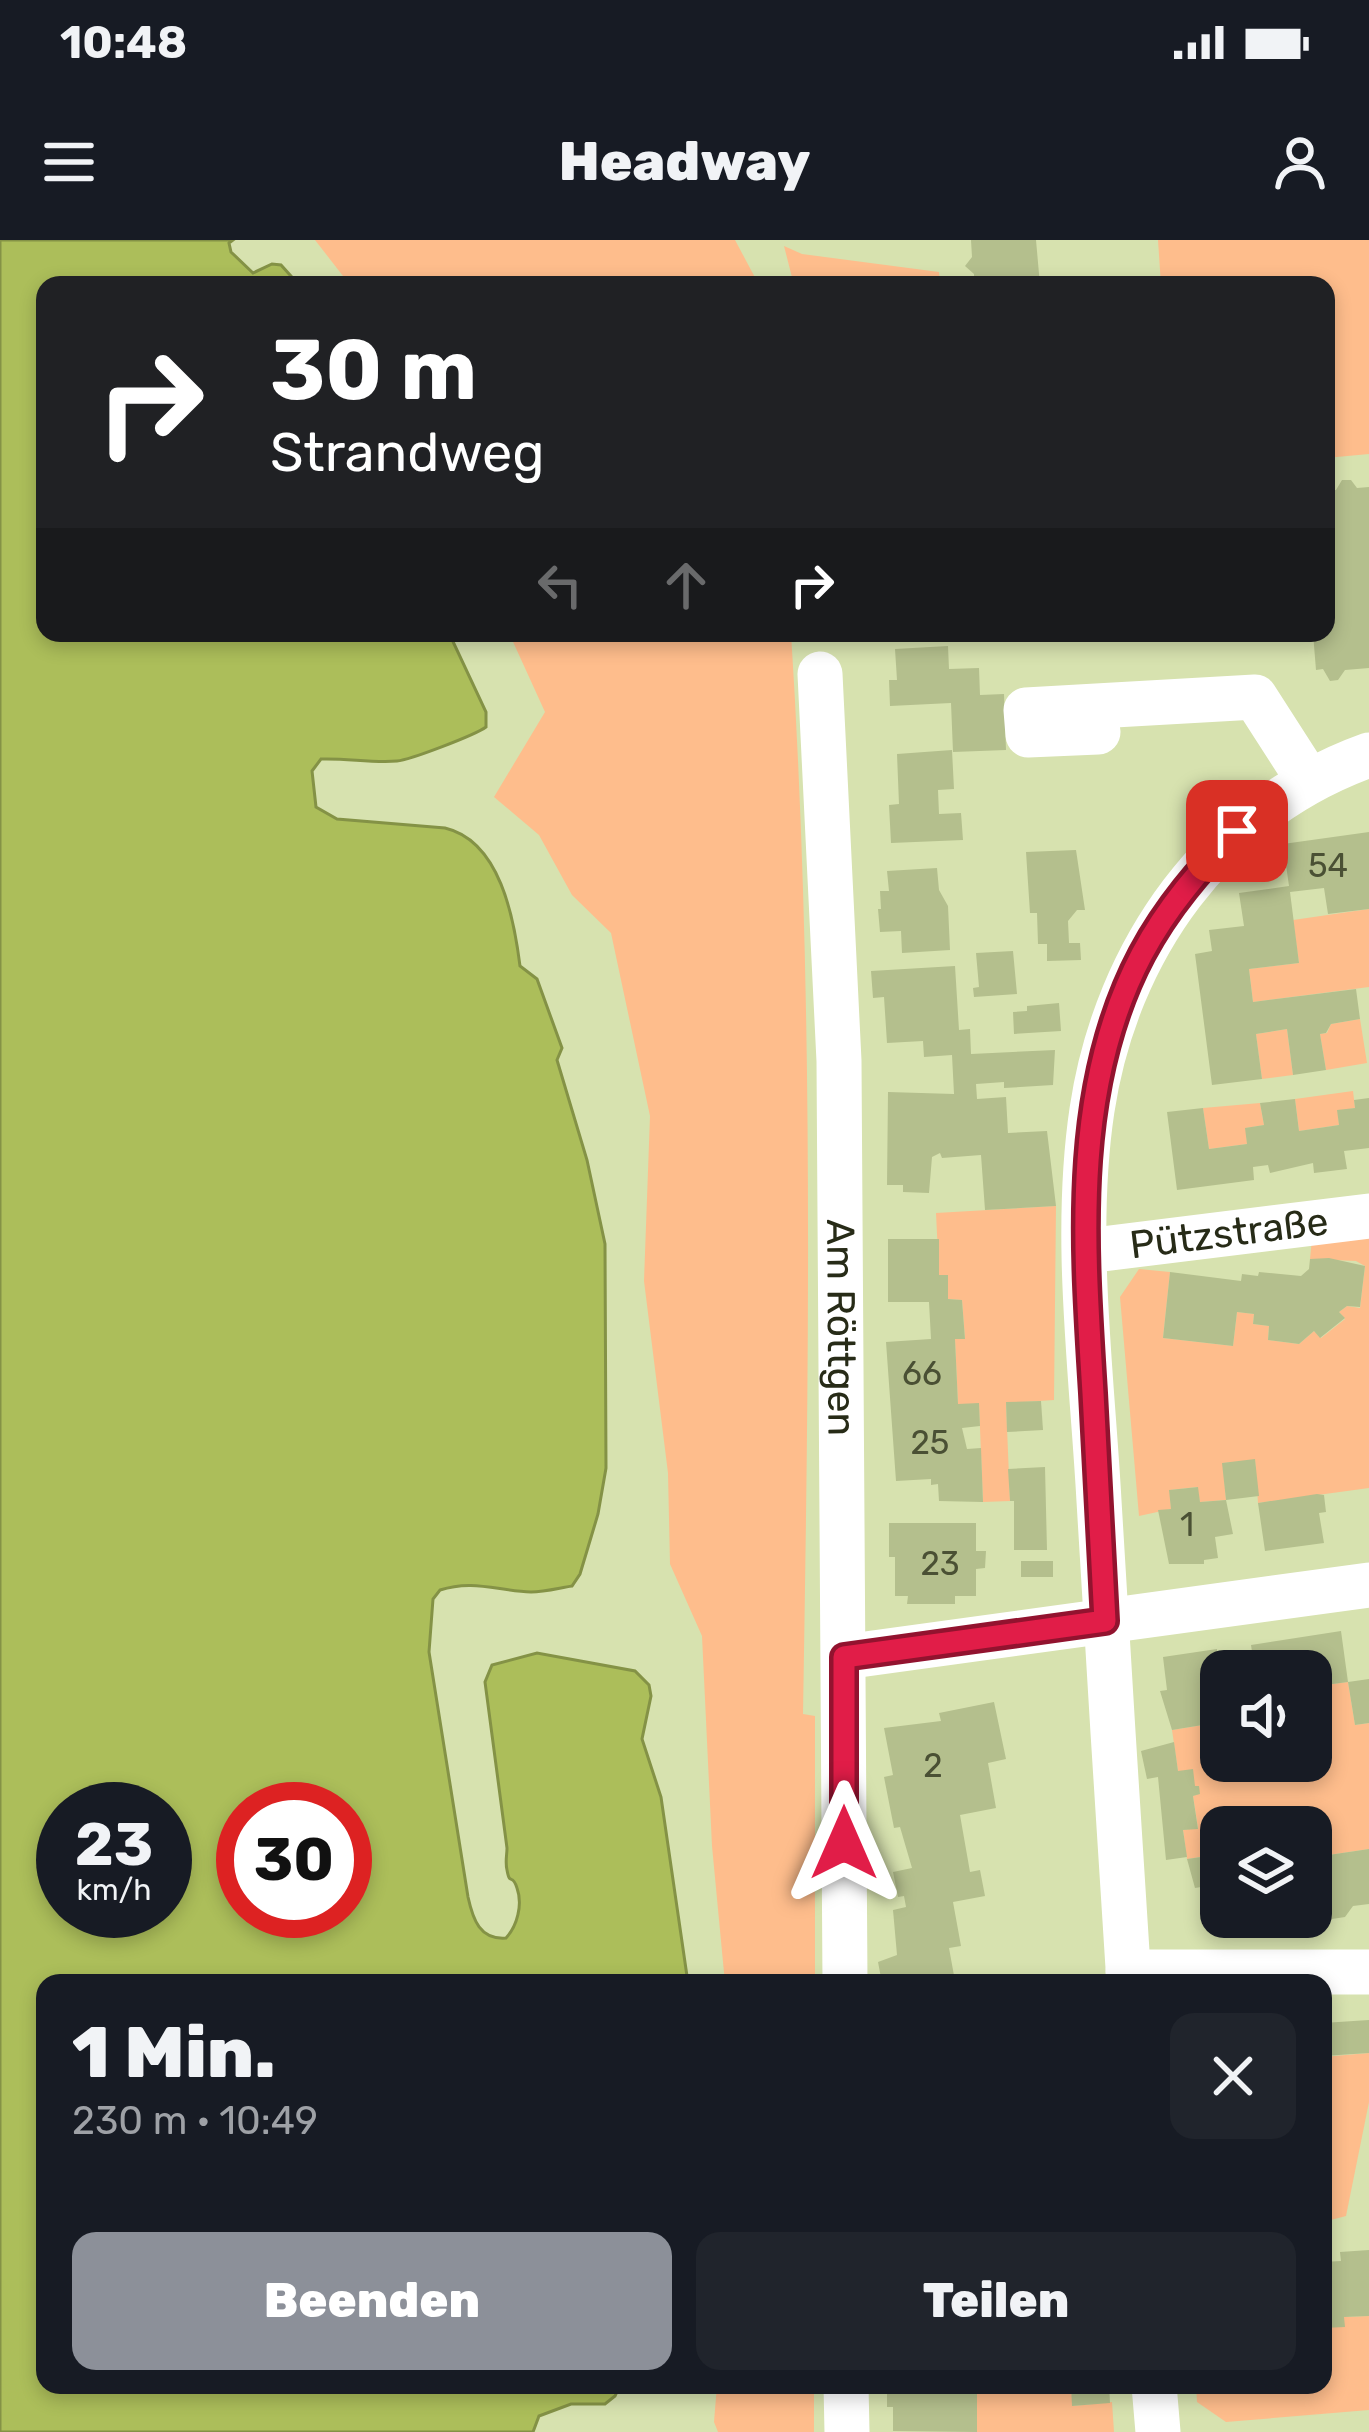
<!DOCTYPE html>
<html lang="de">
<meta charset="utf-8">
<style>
body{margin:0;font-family:Rubik,sans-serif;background:#20242c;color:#f1f3f6;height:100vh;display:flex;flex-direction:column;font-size:45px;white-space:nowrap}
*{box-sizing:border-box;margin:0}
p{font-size:39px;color:#9ea1a6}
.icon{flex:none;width:66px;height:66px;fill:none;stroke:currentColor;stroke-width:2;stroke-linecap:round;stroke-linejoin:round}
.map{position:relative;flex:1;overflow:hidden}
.side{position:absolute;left:36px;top:1734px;width:1296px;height:420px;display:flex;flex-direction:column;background:#171b24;border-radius:24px;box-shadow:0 6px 18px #0003}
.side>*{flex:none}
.guide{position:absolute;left:36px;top:36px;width:1299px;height:366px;border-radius:24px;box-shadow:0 6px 18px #0003;background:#202124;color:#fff;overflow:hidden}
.controls{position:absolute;left:1200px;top:1410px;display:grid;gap:24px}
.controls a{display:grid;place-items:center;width:132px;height:132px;border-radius:24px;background:#171b24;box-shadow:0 6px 18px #0003;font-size:60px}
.speed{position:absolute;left:36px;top:1542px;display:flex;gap:24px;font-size:60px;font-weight:700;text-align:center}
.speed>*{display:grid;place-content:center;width:156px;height:156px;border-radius:50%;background:#171b24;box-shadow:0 6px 18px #0003;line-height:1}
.speed small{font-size:30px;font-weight:400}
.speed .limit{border:18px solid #d22;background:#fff;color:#111}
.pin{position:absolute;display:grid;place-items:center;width:102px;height:102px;color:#fff;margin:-51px;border-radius:24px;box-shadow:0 6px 18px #0006}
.me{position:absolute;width:132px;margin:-66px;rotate:0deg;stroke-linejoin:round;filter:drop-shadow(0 0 9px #0008)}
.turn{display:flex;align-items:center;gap:42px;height:252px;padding:0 36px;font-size:54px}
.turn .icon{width:156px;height:156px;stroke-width:2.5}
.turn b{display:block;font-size:84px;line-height:102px}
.lanes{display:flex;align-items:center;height:114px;padding:0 36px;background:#0003;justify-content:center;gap:60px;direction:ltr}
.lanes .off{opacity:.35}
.round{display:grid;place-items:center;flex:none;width:126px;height:126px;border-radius:24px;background:#20242c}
.headline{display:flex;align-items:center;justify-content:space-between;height:204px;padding:0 36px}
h1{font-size:72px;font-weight:800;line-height:90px}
.action{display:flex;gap:24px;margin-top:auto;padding:24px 36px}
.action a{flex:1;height:138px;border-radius:24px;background:#8c9099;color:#fff;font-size:48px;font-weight:800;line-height:138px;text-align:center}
.action a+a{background:#20242c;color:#f1f3f6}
.status{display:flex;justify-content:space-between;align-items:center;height:84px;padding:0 60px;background:#171b24;direction:ltr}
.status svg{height:33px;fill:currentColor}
header{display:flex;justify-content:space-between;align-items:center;height:156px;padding:0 36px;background:#171b24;font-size:54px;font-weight:800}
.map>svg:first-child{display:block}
</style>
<div class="status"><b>10:48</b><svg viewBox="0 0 49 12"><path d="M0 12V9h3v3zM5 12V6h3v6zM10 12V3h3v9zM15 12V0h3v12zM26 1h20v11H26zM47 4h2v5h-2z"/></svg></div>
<header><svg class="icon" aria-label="menu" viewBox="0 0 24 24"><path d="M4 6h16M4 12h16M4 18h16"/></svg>Headway<svg class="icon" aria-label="person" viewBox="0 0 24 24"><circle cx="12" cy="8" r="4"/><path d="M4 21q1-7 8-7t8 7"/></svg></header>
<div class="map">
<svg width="1369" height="2192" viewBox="0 0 1369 2192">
<rect width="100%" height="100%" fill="#d7e2af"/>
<!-- green -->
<g fill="#febd8c">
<path d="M 315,0 L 735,0 L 759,45 L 350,45 Z"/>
<path d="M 1158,0 L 1369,0 L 1369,214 L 1326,218 L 1326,45 L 1161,45 Z"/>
<path d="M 784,6 L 802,14 L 939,32 L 940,45 L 794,45 Z"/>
<path d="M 509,393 L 791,393 C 814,753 809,1113 803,1474 L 815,1476 L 815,1743 L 725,1743 L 712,1606 L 702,1396 L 670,1324 L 668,1233 L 644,1041 L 650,876 L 611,693 L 572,655 L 539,595 L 494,557 L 545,472 Z"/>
<path d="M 1369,669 L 1369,747 L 1253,762 L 1249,729 L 1299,723 L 1293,680 Z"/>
<path d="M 1360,779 L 1367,823 L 1326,830 L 1320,794 L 1327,793 L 1331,784 Z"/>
<path d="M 1287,789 L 1293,835 L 1262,839 L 1256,794 Z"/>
<path d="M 1353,851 L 1355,868 L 1338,871 L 1339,885 L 1299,891 L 1295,859 Z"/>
<path d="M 1260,863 L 1264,885 L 1246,888 L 1247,904 L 1209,909 L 1203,868 Z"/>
<path d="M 1056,966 L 1054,1160 L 1006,1163 L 1010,1261 L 983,1262 L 979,1164 L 958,1164 L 955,1099 L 965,1099 L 962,1060 L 948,1059 L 948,1035 L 939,1035 L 936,973 Z"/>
<path d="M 1369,991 L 1369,1248 L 1258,1263 L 1255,1220 L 1223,1223 L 1226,1260 L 1200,1262 L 1197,1247 L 1170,1250 L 1171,1269 L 1139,1276 L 1120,1057 L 1139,1029 L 1170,1032 L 1163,1098 L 1233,1106 L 1237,1072 L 1254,1074 L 1253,1084 L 1269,1086 L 1268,1100 L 1299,1104 L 1314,1091 L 1321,1098 L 1345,1079 L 1339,1072 L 1347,1066 L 1360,1068 L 1365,1026 L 1356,1021 L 1310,1019 L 1312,999 Z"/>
<path d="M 1348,1442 L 1355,1485 L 1369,1483 L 1369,1609 L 1322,1616 L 1321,1609 L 1311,1610 L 1311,1587 L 1221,1587 L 1221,1614 L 1187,1619 L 1183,1590 L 1198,1588 L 1193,1556 L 1200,1553 L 1178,1531 L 1172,1490 L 1221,1482 L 1221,1521 L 1311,1521 L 1311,1455 L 1325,1445 Z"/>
<path d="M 1369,1813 L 1369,1862 L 1346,1976 L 1323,1982 L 1323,1817 Z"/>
<path d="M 1369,2076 L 1369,2170 L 1226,2182 L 1197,2162 L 1196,2145 L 1323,2145 L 1323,2088 L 1344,2077 Z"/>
<path d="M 717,2145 L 814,2145 L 814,2192 L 718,2192 L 714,2182 Z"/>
<path d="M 977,2145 L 1071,2145 L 1073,2166 L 1112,2162 L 1114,2192 L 977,2192 Z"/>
</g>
<!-- water -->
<path fill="#acbe5a" stroke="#849246" stroke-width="3" fill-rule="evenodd" d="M 0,0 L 233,0 L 229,3 L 231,12 L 253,33 L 272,24 L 281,25 L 299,45 L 45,45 L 45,393 L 449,393 L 486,472 L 486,487 C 475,495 410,520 397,521 C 371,523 347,518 321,519 L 312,531 L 316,567 L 337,579 L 445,588 C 500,601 514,678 520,726 L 537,739 L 562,808 L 557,820 L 587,920 L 605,1004 L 606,1228 L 598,1274 L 580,1334 L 572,1346 C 559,1348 545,1352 531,1352 C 498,1351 473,1339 440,1350 L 433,1359 L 429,1412 L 468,1657 C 473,1680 480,1700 506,1698 C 517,1686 523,1665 517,1648 C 512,1632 510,1647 507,1630 C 505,1622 507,1615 507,1608 L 485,1442 L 492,1425 L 537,1413 L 635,1431 L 649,1445 L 651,1456 L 642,1499 L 661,1557 L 688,1743 L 45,1743 L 45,2145 L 620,2145 L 615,2156 L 605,2164 L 571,2164 L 539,2176 L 533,2192 L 0,2192 ZM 63,1569 L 165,1569 L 165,1671 L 63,1671 ZM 243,1569 L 345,1569 L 345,1671 L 243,1671 Z"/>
<!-- building -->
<g fill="#b4bf8d">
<path d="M 971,0 L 1036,0 L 1040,45 L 974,45 L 974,34 L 965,26 L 972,17 Z"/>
<path d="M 1342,240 L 1351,240 L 1357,248 L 1369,247 L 1369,428 L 1345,430 L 1338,440 L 1330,441 L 1323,429 L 1316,430 L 1313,393 L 1326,393 L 1326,251 L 1336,250 Z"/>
<path d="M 948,406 L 949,429 L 979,428 L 980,455 L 1004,454 L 1006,510 L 953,512 L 951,463 L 890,466 L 889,440 L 897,440 L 895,409 Z"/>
<path d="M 952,510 L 954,549 L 938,550 L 939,574 L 961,573 L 963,600 L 891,603 L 889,565 L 899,564 L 897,514 Z"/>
<path d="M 1369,592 L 1369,669 L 1328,674 L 1324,648 L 1290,652 L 1299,723 L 1249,729 L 1253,762 L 1356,749 L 1360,779 L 1331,784 L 1326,793 L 1320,794 L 1326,830 L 1293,835 L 1287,789 L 1256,794 L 1262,839 L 1212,845 L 1195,714 L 1212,711 L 1209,690 L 1244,686 L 1239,653 L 1289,646 L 1283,604 Z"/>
<path d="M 1076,610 L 1085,670 L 1077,670 L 1068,681 L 1069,703 L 1080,703 L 1081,720 L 1047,721 L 1047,704 L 1038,704 L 1037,673 L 1030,673 L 1026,612 Z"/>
<path d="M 937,628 L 939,650 L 948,666 L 950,710 L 902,713 L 901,691 L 880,692 L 878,669 L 881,669 L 880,651 L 889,651 L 887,631 Z"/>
<path d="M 1013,711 L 1017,754 L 974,757 L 973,748 L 979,747 L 976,713 Z"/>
<path d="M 955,726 L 959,790 L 970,789 L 971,814 L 1055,810 L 1053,845 L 1004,848 L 1004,842 L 976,844 L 977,859 L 1006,857 L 1008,893 L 1047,891 L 1056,966 L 985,970 L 981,915 L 942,918 L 940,913 L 932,917 L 929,953 L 903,952 L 903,945 L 887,945 L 888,852 L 954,854 L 952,815 L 924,817 L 923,801 L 887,803 L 884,757 L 873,758 L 871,731 Z"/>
<path d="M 1059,763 L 1061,791 L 1014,794 L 1013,772 L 1027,771 L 1027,766 Z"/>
<path d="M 1369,858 L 1369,908 L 1344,911 L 1347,929 L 1314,933 L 1313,923 L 1270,933 L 1268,925 L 1253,927 L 1254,940 L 1177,950 L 1167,872 L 1203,868 L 1209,909 L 1247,904 L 1245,888 L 1264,885 L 1260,863 L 1295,859 L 1299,891 L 1339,885 L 1337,870 L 1355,868 L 1354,860 Z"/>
<path d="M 888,999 L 939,999 L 939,1035 L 948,1035 L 948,1059 L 962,1060 L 965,1099 L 955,1099 L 958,1164 L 979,1163 L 980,1186 L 962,1188 L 967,1209 L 981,1208 L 983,1262 L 939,1261 L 938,1244 L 931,1245 L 931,1239 L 896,1241 L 886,1102 L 931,1099 L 929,1062 L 888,1062 Z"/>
<path d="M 1329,1018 L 1365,1026 L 1360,1067 L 1347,1066 L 1339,1072 L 1345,1078 L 1320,1098 L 1314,1091 L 1299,1104 L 1268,1100 L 1269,1086 L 1253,1084 L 1254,1074 L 1237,1072 L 1233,1106 L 1163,1098 L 1170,1032 L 1241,1041 L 1242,1034 L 1258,1036 L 1259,1032 L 1301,1036 L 1309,1029 L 1310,1019 Z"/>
<path d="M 1041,1161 L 1043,1190 L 1007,1192 L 1006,1162 Z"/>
<path d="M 1255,1219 L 1259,1256 L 1226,1260 L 1222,1223 Z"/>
<path d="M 1045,1227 L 1047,1310 L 1014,1310 L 1014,1261 L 1010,1261 L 1008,1229 Z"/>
<path d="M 1198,1247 L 1200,1262 L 1226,1260 L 1233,1294 L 1215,1297 L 1218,1318 L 1204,1320 L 1204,1324 L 1169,1324 L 1158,1270 L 1171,1269 L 1169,1250 Z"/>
<path d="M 1317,1254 L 1324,1255 L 1326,1272 L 1319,1273 L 1324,1303 L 1265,1311 L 1258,1263 Z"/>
<path d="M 889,1283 L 976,1283 L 976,1311 L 986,1311 L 985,1328 L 976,1329 L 976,1356 L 955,1356 L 955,1364 L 907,1364 L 908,1356 L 895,1356 L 895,1317 L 889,1317 Z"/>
<rect x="1021" y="1321" width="32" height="16"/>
<path d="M 1341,1391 L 1348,1442 L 1325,1445 L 1326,1453 L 1311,1455 L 1311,1431 L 1255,1431 L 1251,1405 Z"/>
<path d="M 1217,1409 L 1218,1423 L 1235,1420 L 1236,1431 L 1221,1431 L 1221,1482 L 1172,1490 L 1160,1451 L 1167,1450 L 1163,1417 Z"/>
<path d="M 1369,1439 L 1369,1483 L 1355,1485 L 1348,1442 Z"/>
<path d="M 994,1462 L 1006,1519 L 988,1523 L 996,1568 L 960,1575 L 970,1632 L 980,1630 L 985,1656 L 953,1662 L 961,1706 L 949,1708 L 955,1741 L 882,1743 L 878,1722 L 897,1715 L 893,1670 L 906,1667 L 904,1656 L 898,1657 L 893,1632 L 912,1628 L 900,1587 L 894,1588 L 884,1537 L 893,1535 L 884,1488 L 941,1481 L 939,1473 Z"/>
<path d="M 1174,1502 L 1178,1531 L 1193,1529 L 1195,1546 L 1199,1546 L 1200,1554 L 1193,1556 L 1198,1589 L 1183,1590 L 1187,1617 L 1166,1620 L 1158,1537 L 1147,1539 L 1141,1511 Z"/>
<path d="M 1321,1608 L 1322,1616 L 1369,1609 L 1369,1664 L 1353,1666 L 1345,1677 L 1332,1679 L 1331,1671 L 1311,1674 L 1311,1610 Z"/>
<path d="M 1221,1614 L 1221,1679 L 1205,1681 L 1201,1647 L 1195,1648 L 1187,1619 Z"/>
<path d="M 1369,1780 L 1369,1813 L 1323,1816 L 1323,1783 Z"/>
<path d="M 1369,2010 L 1369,2076 L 1344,2077 L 1345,2087 L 1323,2088 L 1323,2022 L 1341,2021 L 1340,2012 Z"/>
<path d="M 887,2145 L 977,2145 L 977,2192 L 893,2191 L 893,2167 L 887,2167 Z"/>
<path d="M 1071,2145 L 1109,2145 L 1110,2163 L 1072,2166 Z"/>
</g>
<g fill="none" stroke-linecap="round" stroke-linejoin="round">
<!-- minor -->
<g stroke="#fff" stroke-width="45">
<path id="s1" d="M 820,434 L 839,821 L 845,1743"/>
<path d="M 1098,492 L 1028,495 L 1026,470 L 1255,457 L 1309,541"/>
<path id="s2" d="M 1086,1011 L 1369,976"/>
<path d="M 844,1417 L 1369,1345"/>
<path d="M 1128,1732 L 1369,1732"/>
<path d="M 1129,1743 C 1119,1582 1108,1422 1099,1261 C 1092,1133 1073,997 1092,870 C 1116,710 1215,570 1369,515"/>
<path d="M 846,2145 L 847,2192"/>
<path d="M 1154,2145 L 1158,2192"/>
</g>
</g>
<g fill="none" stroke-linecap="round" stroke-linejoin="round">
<defs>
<path id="route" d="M 844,1603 L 844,1417 L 1105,1381 C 1101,1305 1097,1229 1093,1153 C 1084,1006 1071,848 1142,714 C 1167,667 1200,629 1237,591"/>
</defs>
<!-- route casing -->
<use href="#route" stroke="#92132f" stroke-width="30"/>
<!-- route -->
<use href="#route" stroke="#e11d48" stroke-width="21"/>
</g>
<g text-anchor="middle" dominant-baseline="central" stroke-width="12" stroke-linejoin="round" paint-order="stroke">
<!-- number labels -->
<g font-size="33" fill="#4a5034">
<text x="1328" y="625">54</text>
<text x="922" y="1133">66</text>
<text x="930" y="1202">25</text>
<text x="1187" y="1284">1</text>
<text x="940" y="1323">23</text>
<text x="933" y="1525">2</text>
</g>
<!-- street labels -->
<g font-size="39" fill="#272b17" stroke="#fbffef">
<text stroke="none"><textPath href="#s2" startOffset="144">Pützstraße</textPath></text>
<text stroke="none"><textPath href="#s1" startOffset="654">Am Röttgen</textPath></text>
</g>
</g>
</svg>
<div class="controls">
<a><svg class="icon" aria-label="sound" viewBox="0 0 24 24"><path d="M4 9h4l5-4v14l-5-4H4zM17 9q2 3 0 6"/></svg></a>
<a><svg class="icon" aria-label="layers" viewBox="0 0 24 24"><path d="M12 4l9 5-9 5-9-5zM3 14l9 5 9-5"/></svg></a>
</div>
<div class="speed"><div>23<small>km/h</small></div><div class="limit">30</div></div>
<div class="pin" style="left:1237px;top:591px;background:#d93025"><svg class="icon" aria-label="arrive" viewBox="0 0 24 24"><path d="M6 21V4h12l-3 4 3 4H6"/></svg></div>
<svg class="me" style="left:844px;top:1603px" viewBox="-20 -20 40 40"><path d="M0-17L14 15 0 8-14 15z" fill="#e11d48" stroke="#fff" stroke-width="4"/></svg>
<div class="guide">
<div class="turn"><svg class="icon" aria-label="right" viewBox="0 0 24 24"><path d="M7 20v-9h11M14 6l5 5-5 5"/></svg><div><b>30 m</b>Strandweg</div></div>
<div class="lanes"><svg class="icon off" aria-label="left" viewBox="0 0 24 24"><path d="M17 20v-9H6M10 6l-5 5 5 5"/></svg><svg class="icon off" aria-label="ahead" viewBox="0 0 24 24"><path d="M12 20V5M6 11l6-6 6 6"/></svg><svg class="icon" aria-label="right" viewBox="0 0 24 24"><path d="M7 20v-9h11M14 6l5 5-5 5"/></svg></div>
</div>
<section class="side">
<div class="headline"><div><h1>1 Min.</h1><p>230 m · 10:49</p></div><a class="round"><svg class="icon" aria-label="close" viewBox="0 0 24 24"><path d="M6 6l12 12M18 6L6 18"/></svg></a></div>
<div class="action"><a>Beenden</a><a>Teilen</a></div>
</section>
</div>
